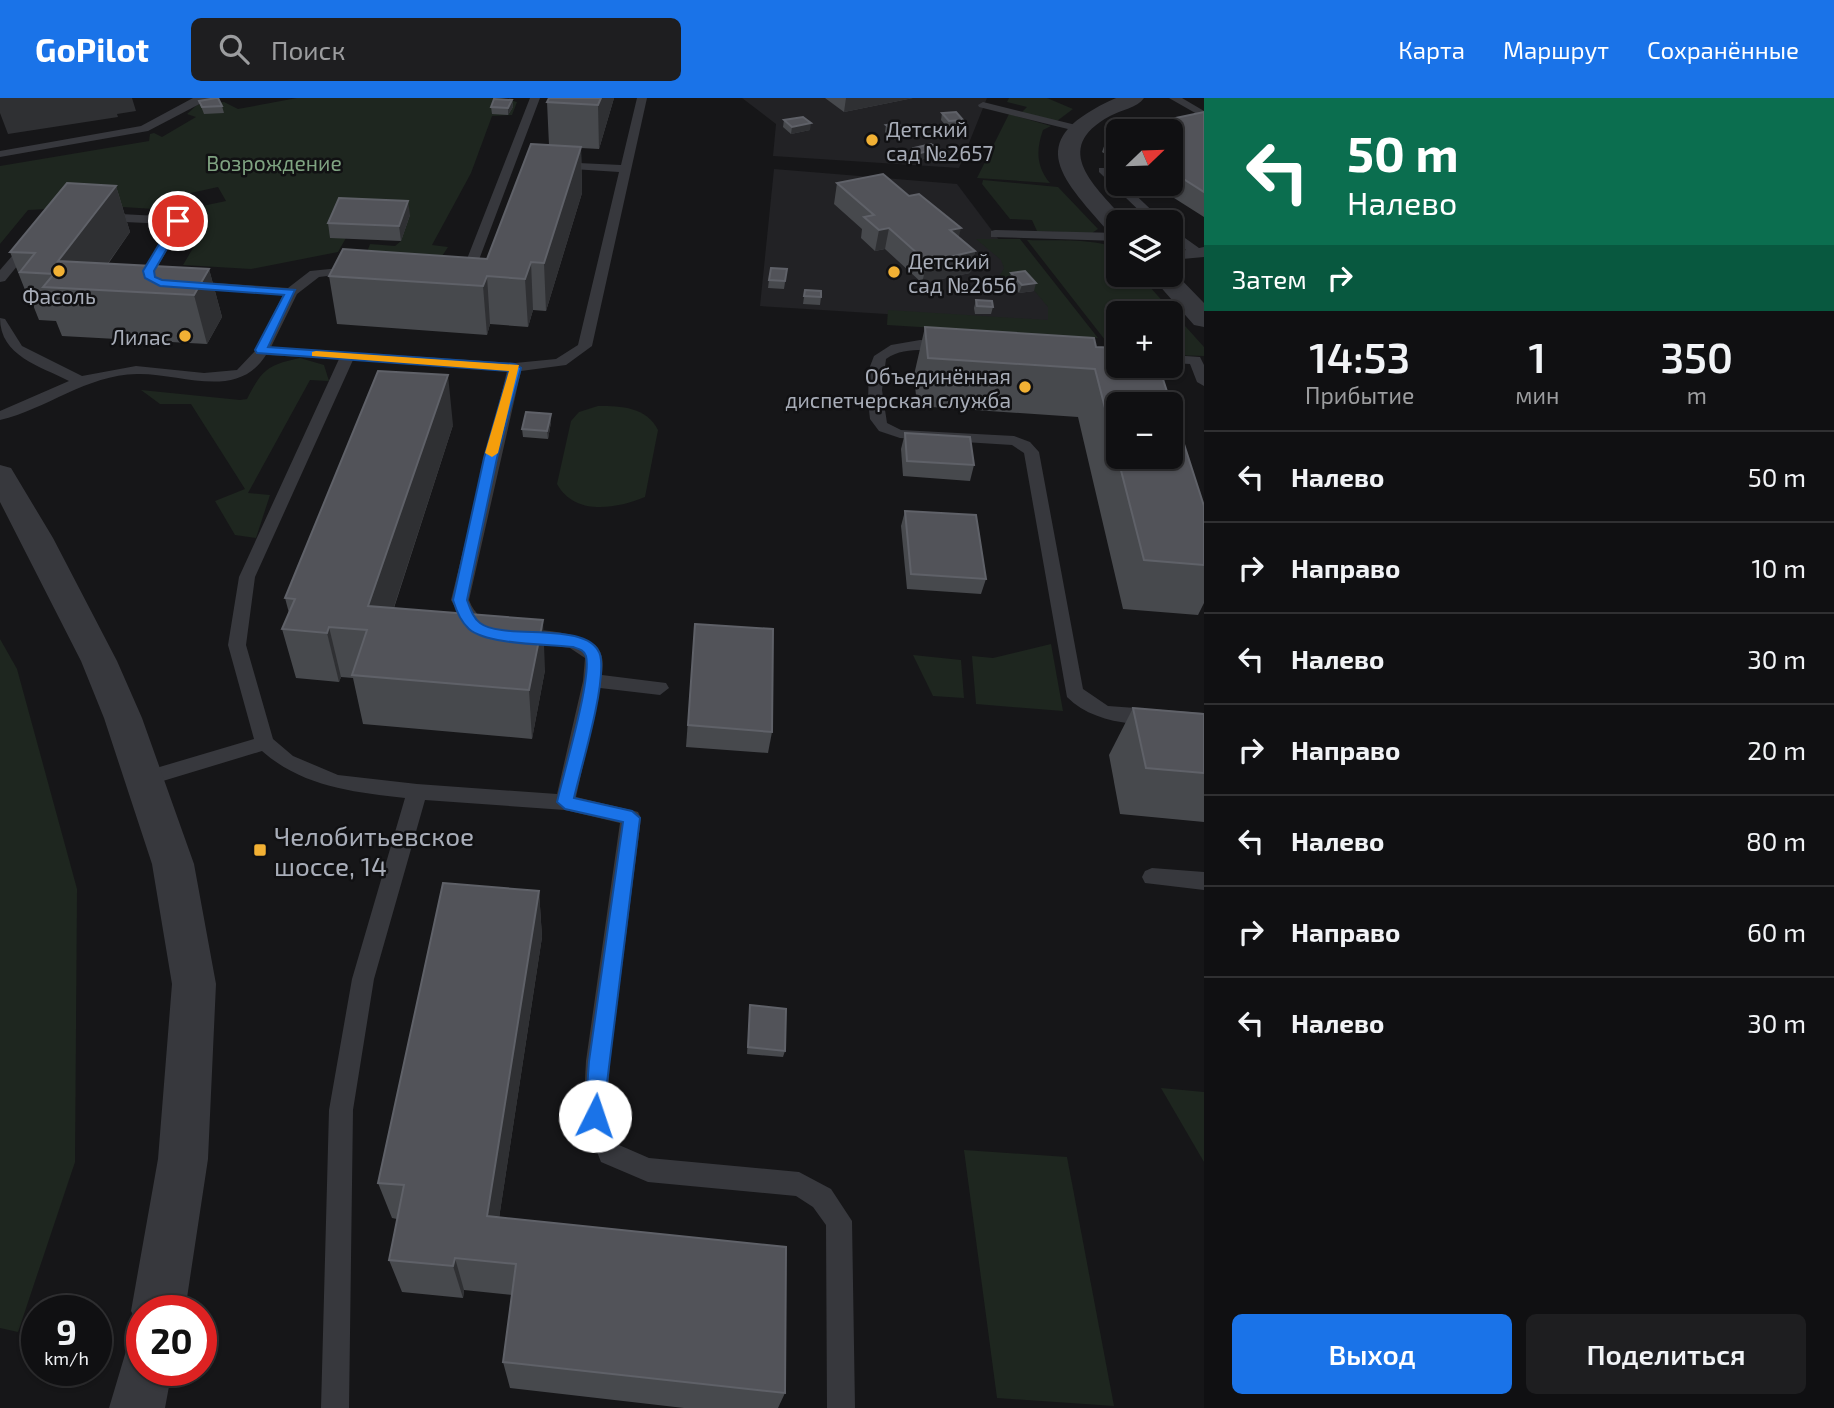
<!DOCTYPE html>
<html lang="ru">
<meta charset="utf-8">
<style>
body{margin:0;font-family:"Exo 2",sans-serif;background:#1e1e20;color:#f1f3f6;height:100vh;display:flex;flex-direction:column;font-size:26px;white-space:nowrap}
*{box-sizing:border-box;margin:0}
p{font-size:23px;color:#9c9d9f}
.icon{flex:none;width:38px;height:38px;fill:none;stroke:currentColor;stroke-width:2;stroke-linecap:round;stroke-linejoin:round}
.map{position:relative;flex:1;overflow:hidden}
.details{display:flex;flex-direction:column;background:#101012;width:630px}
.details>*{flex:none}
.guide{background:#0b6e4f;color:#fff;overflow:hidden}
.needle{width:46px;rotate:67deg}
.fabs{position:absolute;left:1106px;top:21px;display:grid;gap:14px}
.fabs a{display:grid;place-items:center;width:77px;height:77px;border-radius:10px;background:#101012;box-shadow:0 2px 5px #0004,0 0 0 2px #303032;font-size:35px}
.speed{position:absolute;left:21px;top:1197px;display:flex;gap:14px;font-size:35px;font-weight:700;text-align:center}
.speed>*{display:grid;place-content:center;width:91px;height:91px;border-radius:50%;background:#101012;box-shadow:0 2px 5px #0004,0 0 0 2px #303032;line-height:1}
.speed small{font-size:18px;font-weight:400}
.speed .limit{border:10px solid #d22;background:#fff;color:#111}
.pin{position:absolute;display:grid;place-items:center;width:60px;height:60px;color:#fff;margin:-30px;border:4px solid #fff;border-radius:50%;box-shadow:0 2px 7px #0007}
.me{position:absolute;width:77px;margin:-38px;rotate:4deg;stroke-linejoin:round;filter:drop-shadow(0 0 5px #0008)}
.turn{display:flex;align-items:center;gap:24px;height:147px;padding:0 28px;font-size:32px}
.turn .icon{width:91px;height:91px;stroke-width:2.5}
.turn b{display:block;font-size:49px;line-height:60px}
.then{display:flex;align-items:center;height:66px;padding:0 28px;background:#0003;gap:14px;font-size:26px}
.eta{display:flex;justify-content:space-evenly;align-items:center;height:119px;text-align:center}
.eta b{font-size:42px;font-weight:600;line-height:49px}
.cta{display:flex;gap:14px;margin-top:auto;padding:14px 28px}
.cta a{flex:1;height:80px;border-radius:10px;background:#1a73e8;color:#fff;font-size:28px;font-weight:600;line-height:80px;text-align:center}
.cta a+a{background:#1e1e20;color:#f1f3f6}
ul{padding:0;list-style:none}
li{display:flex;align-items:center;gap:21px;height:91px;padding:0 28px;border-top:2px solid #303032}
li div{flex:1}
li b{display:block;font-size:26px}
li em{font-style:normal}
header{display:flex;align-items:center;gap:42px;box-sizing:border-box;height:98px;padding:0 35px;background:#1a73e8;color:#fff}
header strong{font-size:33px}
nav{display:flex;gap:38px;margin-inline-start:auto;font-size:24px}
.search{width:490px;height:63px;background:#1e1e20;display:flex;align-items:center;gap:18px;box-sizing:border-box;padding:0 24px;border-radius:10px;color:#9c9d9f;font-size:26px}
main{display:flex;flex:1;min-height:0}
.map>svg:first-child{display:block}
</style>
<header>
<strong>GoPilot</strong>
<div class="search"><svg class="icon" aria-label="search" viewBox="0 0 24 24"><circle cx="10" cy="10" r="6"/><path d="M15 15l6 6"/></svg>Поиск</div>
<nav><a>Карта</a><a>Маршрут</a><a>Сохранённые</a></nav>
</header>
<main>
<div class="map">
<svg width="1204" height="1310" viewBox="0 0 1204 1310">
<rect width="100%" height="100%" fill="#161618"/>
<!-- built -->
<g fill="#222225">
<path d="M 742,0 L 987,0 L 959,70 L 773,58 L 776,26 Z"/>
<path d="M 774,71 L 957,86 L 1063,227 L 760,208 Z"/>
</g>
<!-- green -->
<g fill="#1e261f" fill-rule="evenodd">
<path d="M 297,0 L 502,0 L 517,4 L 512,17 L 492,18 L 471,75 L 432,147 L 448,149 L 435,169 L 366,157 L 370,146 L 395,148 L 401,143 L 409,117 L 331,139 L 346,140 L 338,154 L 251,171 L 183,167 L 196,145 L 183,144 L 192,119 L 188,113 L 106,108 L 28,112 L 0,146 L 0,68 L 149,43 L 150,36 L 154,35 L 162,39 L 196,19 L 187,16 L 197,7 L 224,4 L 238,11 ZM 218,89 L 226,103 L 193,110 L 186,96 Z"/>
<path d="M 1009,0 L 1047,0 L 1073,11 L 1057,23 L 1021,15 L 1027,9 L 1007,4 Z"/>
<path d="M 1009,16 L 1051,28 L 1043,32 C 1036,52 1036,68 1050,85 L 977,80 Z"/>
<path d="M 983,82 L 1058,89 L 1098,131 L 1092,135 L 1037,133 L 1032,122 L 1010,121 L 982,86 Z"/>
<path d="M 976,141 L 1020,141 L 1098,240 L 887,227 L 888,212 L 1048,222 L 1048,209 L 1023,179 L 998,181 L 1004,170 L 1001,162 Z"/>
<path d="M 1027,142 C 1048,143 1105,139 1118,153 L 1118,177 L 1139,177 L 1204,249 L 1204,258 L 1171,257 L 1171,215 L 1118,215 L 1116,256 Z"/>
<path d="M 300,260 L 324,267 L 329,283 L 310,282 L 248,395 L 270,397 L 256,440 L 235,437 L 215,403 L 245,391 L 191,306 L 160,306 L 141,292 L 240,302 L 247,301 C 262,272 267,267 300,260 Z"/>
<path d="M 598,308 C 622,308 646,309 658,332 L 645,399 C 615,411 575,418 557,386 L 571,323 L 579,314 Z"/>
<path d="M 0,541 L 17,571 L 77,791 L 75,1064 L 18,1234 L 0,1230 Z"/>
<path d="M 1051,546 L 1063,613 L 976,606 L 972,558 L 993,560 Z"/>
<path d="M 913,557 L 961,562 L 964,600 L 933,598 Z"/>
<path d="M 1161,990 L 1204,994 L 1204,1064 Z"/>
<path d="M 964,1052 L 1067,1059 L 1114,1308 L 997,1300 Z"/>
</g>
<g fill="none" stroke-linecap="round" stroke-linejoin="round">
<!-- service -->
<g fill="#37383d" fill-rule="evenodd">
<path d="M 193,0 L 211,0 L 148,33 L 0,59 L 0,53 L 141,28 Z"/>
<path d="M 530,0 L 540,0 L 477,167 L 471,176 L 450,179 L 450,173 L 465,166 Z"/>
<path d="M 637,0 L 647,0 L 592,248 L 566,267 L 521,273 L 469,502 C 475,518 485,521 494,533 L 491,537 L 485,539 L 466,529 L 451,502 L 507,273 L 353,262 L 255,479 L 246,547 L 273,641 L 293,658 L 338,677 L 417,686 L 557,696 L 583,583 L 585,560 L 570,550 L 512,542 L 509,538 L 512,534 C 530,528 586,535 598,550 C 604,559 603,567 602,577 L 666,585 L 669,590 L 660,597 L 600,590 L 576,699 L 631,712 L 638,714 L 641,720 L 610,963 L 607,1018 L 619,1047 L 649,1060 L 799,1074 L 831,1091 L 852,1123 L 855,1310 L 827,1310 L 826,1127 L 813,1109 L 796,1098 L 648,1084 L 601,1064 L 583,1018 L 586,963 L 620,725 L 565,712 L 425,702 L 374,881 L 353,1012 L 349,1310 L 321,1310 L 329,1012 L 352,881 L 405,700 C 353,694 303,689 262,653 L 143,689 L 136,686 L 133,681 L 136,676 L 254,641 L 228,547 L 239,479 L 339,261 L 266,257 C 237,303 182,275 137,276 C 86,277 47,311 0,322 L 0,313 L 69,283 C 40,268 0,258 0,220 L 5,221 L 22,248 L 82,278 L 136,268 L 204,275 L 237,272 L 255,253 L 283,197 L 156,188 L 145,183 L 143,173 L 170,126 L 101,123 L 95,119 L 101,115 L 178,119 L 184,123 L 155,173 L 156,178 L 163,181 L 288,190 L 310,173 L 360,168 L 360,174 L 319,179 L 297,196 L 271,249 L 515,265 L 556,261 L 578,247 L 619,74 L 557,70 L 551,67 L 557,64 L 621,67 Z"/>
<path d="M 1169,0 L 1182,0 L 1204,13 L 1204,20 Z"/>
<path d="M 983,4 L 1080,28 L 1081,30 L 1076,33 L 979,9 L 978,7 Z"/>
<path d="M 1099,70 L 1107,70 L 1118,80 L 1118,86 L 1124,86 L 1164,124 L 1151,124 L 1099,74 Z"/>
<path d="M 1171,130 L 1199,150 L 1204,149 L 1204,159 L 1171,162 L 1171,154 L 1186,152 L 1171,140 Z"/>
<path d="M 995,132 L 1118,135 L 1118,143 L 991,139 L 991,133 Z"/>
<path d="M 25,143 L 35,146 L 5,183 L 0,184 L 0,172 Z"/>
<path d="M 920,242 L 945,243 L 952,247 C 940,257 908,245 886,261 L 882,292 L 887,325 L 901,332 L 1014,338 L 1030,344 L 1039,354 L 1083,591 L 1108,608 L 1204,615 L 1204,629 C 1159,626 1101,633 1067,599 L 1024,355 L 1012,347 L 900,340 L 879,333 L 870,321 L 868,303 L 869,271 L 874,258 L 891,247 Z"/>
<path d="M 1171,257 L 1200,259 L 1204,267 L 1204,288 L 1197,284 L 1190,266 L 1171,265 Z"/>
<path d="M 1152,770 L 1204,774 L 1204,792 L 1145,785 L 1142,779 L 1145,773 Z"/>
</g>
<!-- minor -->
<g fill="#37383d" fill-rule="evenodd">
<path d="M 1116,0 L 1144,0 C 1137,10 1121,12 1110,18 C 1049,51 1096,89 1127,124 L 1118,124 L 1118,136 L 1109,134 C 1057,76 1024,41 1116,0 Z"/>
<path d="M 1171,171 L 1204,205 L 1204,229 L 1194,227 L 1150,177 L 1171,177 Z"/>
<path d="M 0,367 L 11,370 L 53,440 L 117,563 L 142,620 L 194,766 L 216,886 L 208,1061 L 185,1213 L 142,1213 L 142,1233 L 131,1213 L 158,1061 L 172,886 L 152,766 L 104,620 L 81,563 L 0,404 Z"/>
<path d="M 142,1246 L 142,1272 L 172,1272 L 165,1310 L 109,1310 L 126,1253 Z"/>
</g>
</g>
<!-- wall -->
<g fill="#47494d">
<path d="M 614,0 L 599,51 L 581,50 L 582,95 L 546,213 L 533,212 L 528,229 L 490,226 L 487,237 L 337,226 L 329,178 L 487,161 L 549,47 L 547,4 Z"/>
<path d="M 825,0 L 913,0 L 844,14 Z"/>
<path d="M 512,2 L 513,9 L 508,17 L 492,16 L 491,9 Z"/>
<path d="M 199,3 L 222,8 L 224,15 L 204,16 Z"/>
<path d="M 1204,14 L 1204,119 L 1152,86 L 1171,86 L 1171,33 L 1118,33 L 1118,64 L 1102,54 L 1109,34 Z"/>
<path d="M 942,15 L 963,22 L 961,29 L 948,30 L 941,22 Z"/>
<path d="M 784,22 L 810,32 L 791,36 L 783,29 Z"/>
<path d="M 886,27 L 907,40 L 895,42 L 885,34 Z"/>
<path d="M 914,50 L 937,57 L 920,62 L 913,57 Z"/>
<path d="M 837,85 L 958,139 L 975,153 L 970,175 L 922,185 L 885,151 L 875,153 L 861,140 L 862,131 L 834,106 Z"/>
<path d="M 116,88 L 130,134 L 108,166 L 209,171 L 222,219 L 207,246 L 62,238 L 56,223 L 39,222 L 31,202 L 29,202 L 10,154 Z"/>
<path d="M 410,117 L 401,143 L 330,140 L 328,125 Z"/>
<path d="M 787,171 L 784,191 L 768,190 L 769,182 Z"/>
<path d="M 1011,175 L 1034,193 L 1019,195 L 1009,183 Z"/>
<path d="M 805,192 L 821,199 L 820,207 L 803,206 Z"/>
<path d="M 976,202 L 993,209 L 991,216 L 975,216 L 974,210 Z"/>
<path d="M 925,229 L 1096,249 L 1146,274 L 1204,408 L 1204,505 L 1198,517 L 1123,511 L 1078,319 L 917,308 L 914,277 Z"/>
<path d="M 551,324 L 548,341 L 523,339 L 522,331 Z"/>
<path d="M 453,327 L 394,510 L 545,572 L 532,641 L 363,626 L 353,580 L 341,579 L 339,584 L 296,580 L 282,531 L 289,515 L 285,500 Z"/>
<path d="M 905,335 L 974,367 L 970,383 L 903,378 L 901,351 Z"/>
<path d="M 905,413 L 986,481 L 981,496 L 907,491 L 901,428 Z"/>
<path d="M 695,526 L 772,634 L 768,655 L 686,649 Z"/>
<path d="M 1133,610 L 1204,616 L 1204,724 L 1120,716 L 1109,657 Z"/>
<path d="M 539,793 L 542,839 L 499,1120 L 785,1295 L 778,1310 L 684,1310 L 510,1290 L 503,1264 L 512,1197 L 464,1192 L 463,1200 L 402,1194 L 389,1162 L 397,1121 L 392,1120 L 378,1085 Z"/>
<path d="M 750,907 L 785,953 L 783,959 L 747,956 Z"/>
</g>
<!-- shaded-wall -->
<g fill="#2f3033">
<path d="M 0,0 L 132,0 L 136,13 L 117,16 L 118,19 L 8,36 L 0,15 Z"/>
<path d="M 601,0 L 614,0 L 599,51 L 598,7 Z"/>
<path d="M 846,0 L 913,0 L 844,14 Z"/>
<path d="M 512,2 L 513,9 L 508,17 L 508,10 Z"/>
<path d="M 811,25 L 810,32 L 791,36 L 792,29 Z"/>
<path d="M 908,33 L 907,40 L 895,42 L 897,35 Z"/>
<path d="M 581,49 L 582,95 L 546,213 L 544,165 Z"/>
<path d="M 938,50 L 937,57 L 920,62 L 921,55 Z"/>
<path d="M 116,88 L 130,134 L 89,192 L 58,163 Z"/>
<path d="M 408,103 L 410,117 L 401,143 L 399,128 Z"/>
<path d="M 889,130 L 885,151 L 875,153 L 879,132 Z"/>
<path d="M 961,130 L 956,151 L 950,132 Z"/>
<path d="M 975,153 L 970,175 L 922,185 L 927,164 Z"/>
<path d="M 531,164 L 533,212 L 528,229 L 525,181 Z"/>
<path d="M 209,171 L 222,219 L 207,246 L 194,197 Z"/>
<path d="M 487,178 L 490,226 L 487,237 L 483,188 Z"/>
<path d="M 1036,185 L 1034,193 L 1019,195 L 1022,187 Z"/>
<path d="M 448,277 L 453,327 L 378,558 L 368,508 Z"/>
<path d="M 551,316 L 551,324 L 548,341 L 547,333 Z"/>
<path d="M 543,522 L 545,572 L 532,641 L 529,592 Z"/>
<path d="M 329,529 L 341,579 L 339,584 L 327,535 Z"/>
<path d="M 539,793 L 542,839 L 494,1153 L 487,1118 Z"/>
<path d="M 455,1160 L 464,1192 L 463,1200 L 453,1168 Z"/>
</g>
<!-- building -->
<g fill="#525359" stroke="#5f6168" stroke-width="2" fill-rule="evenodd">
<path d="M 216,0 L 218,0 L 222,8 L 202,9 L 199,3 Z"/>
<path d="M 549,0 L 601,0 L 598,7 L 547,4 Z"/>
<path d="M 494,1 L 512,2 L 508,10 L 491,9 Z"/>
<path d="M 956,14 L 963,22 L 949,23 L 942,15 Z"/>
<path d="M 1204,14 L 1204,94 L 1171,73 L 1171,33 L 1118,33 L 1118,40 L 1109,34 Z"/>
<path d="M 803,19 L 811,25 L 792,29 L 784,22 Z"/>
<path d="M 897,25 L 908,33 L 897,35 L 886,27 Z"/>
<path d="M 531,46 L 581,49 L 544,165 L 531,164 L 525,181 L 487,178 L 483,188 L 329,178 L 343,151 L 487,161 Z"/>
<path d="M 931,46 L 938,50 L 921,55 L 914,50 Z"/>
<path d="M 883,76 L 909,98 L 919,96 L 961,130 L 950,132 L 975,153 L 927,164 L 889,130 L 879,132 L 864,119 L 874,117 L 837,85 Z"/>
<path d="M 67,85 L 116,88 L 58,163 L 209,171 L 194,197 L 43,189 L 54,176 L 20,174 L 35,155 L 10,154 Z"/>
<path d="M 339,100 L 408,103 L 399,128 L 328,125 Z"/>
<path d="M 771,170 L 787,171 L 785,183 L 769,182 Z"/>
<path d="M 1025,173 L 1036,185 L 1022,187 L 1011,175 Z"/>
<path d="M 805,192 L 821,193 L 821,199 L 804,198 Z"/>
<path d="M 976,202 L 992,203 L 993,209 L 977,208 Z"/>
<path d="M 925,229 L 1094,240 L 1096,249 L 1118,250 L 1118,268 L 1144,268 L 1146,274 L 1161,275 L 1204,408 L 1204,467 L 1144,462 L 1095,271 L 928,260 ZM 1118,306 L 1171,306 L 1171,359 L 1118,359 Z"/>
<path d="M 378,273 L 448,277 L 368,508 L 543,522 L 529,592 L 352,577 L 367,532 L 329,529 L 327,535 L 282,531 L 295,501 L 285,500 Z"/>
<path d="M 526,314 L 551,316 L 547,333 L 522,331 Z"/>
<path d="M 905,335 L 970,339 L 974,367 L 907,363 Z"/>
<path d="M 905,413 L 976,417 L 986,481 L 911,476 Z"/>
<path d="M 695,526 L 773,531 L 772,634 L 688,627 Z"/>
<path d="M 1133,610 L 1204,616 L 1204,675 L 1146,670 Z"/>
<path d="M 443,785 L 539,793 L 487,1118 L 786,1149 L 785,1295 L 503,1264 L 516,1166 L 455,1160 L 453,1168 L 389,1162 L 404,1087 L 378,1085 Z"/>
<path d="M 750,907 L 786,911 L 785,953 L 748,949 Z"/>
</g>
<!-- route -->
<path fill="#1a73e8" stroke="#114b97" stroke-width="2" d="M 178,120 L 183,123 L 154,173 L 155,179 L 162,182 L 295,192 L 268,249 L 515,266 L 521,270 L 497,360 L 467,502 C 470,510 473,520 480,525 C 505,544 598,520 601,562 C 604,594 582,666 574,700 L 632,713 L 640,720 L 602,1025 L 595,1028 L 588,1025 L 585,1018 L 589,963 L 623,724 L 565,711 L 557,704 C 563,677 592,580 586,558 C 584,552 579,551 573,549 C 548,546 487,547 469,531 C 460,523 456,512 453,502 L 484,360 L 509,273 L 257,255 L 255,252 L 284,197 L 160,188 L 145,180 L 143,173 L 173,123 Z"/>
<!-- slow -->
<path fill="#f59e0b" d="M 316,253 L 519,267 L 498,355 L 492,359 L 485,355 L 509,273 L 312,258 L 312,254 Z"/>
<!-- markers -->
<g fill="#f2b134" stroke="#111113" stroke-width="2.5">
<circle cx="872" cy="42" r="7"/>
<circle cx="59" cy="173" r="7"/>
<circle cx="894" cy="174" r="7"/>
<circle cx="185" cy="238" r="7"/>
<circle cx="1025" cy="289" r="7"/>
<rect x="253" y="745" width="14" height="14" rx="3.5"/>
</g>
<g text-anchor="middle" dominant-baseline="central" stroke-width="5" stroke-linejoin="round" paint-order="stroke">
<!-- far-poi labels -->
<g font-size="21" fill="#a8adb8" stroke="#111113" text-anchor="start">
<text x="886" y="30">Детский<tspan x="886" dy="24">сад №2657</tspan></text>
<text x="908" y="162">Детский<tspan x="908" dy="24">сад №2656</tspan></text>
<text x="59" y="197" text-anchor="middle">Фасоль</text>
<text x="171" y="238" text-anchor="end">Лилас</text>
<text x="1011" y="277" text-anchor="end">Объединённая<tspan x="1011" dy="24">диспетчерская служба</tspan></text>
</g>
<!-- far-park labels -->
<g font-size="21" fill="#7fa381" stroke="#111113">
<text x="274" y="64">Возрождение</text>
</g>
<!-- poi labels -->
<g font-size="26" fill="#a8adb8" stroke="#111113" text-anchor="start">
<text x="274" y="737">Челобитьевское<tspan x="274" dy="30">шоссе, 14</tspan></text>
</g>
</g>
</svg>
<div class="fabs">
<a><svg class="needle" viewBox="-14 -14 28 28"><path d="M0-13l5 13h-10z" fill="#e53935"/><path d="M0 13l5-13h-10z" fill="#9c9d9f"/></svg></a>
<a><svg class="icon" aria-label="layers" viewBox="0 0 24 24"><path d="M12 4l9 5-9 5-9-5zM3 14l9 5 9-5"/></svg></a>
<a>+</a>
<a>−</a>
</div>
<div class="speed"><div>9<small>km/h</small></div><div class="limit">20</div></div>
<div class="pin" style="left:178px;top:123px;background:#d93025"><svg class="icon" aria-label="arrive" viewBox="0 0 24 24"><path d="M6 21V4h12l-3 4 3 4H6"/></svg></div>
<svg class="me" style="left:595px;top:1018px" viewBox="-20 -20 40 40"><circle r="19" fill="#fff"/><path d="M0-13L10 11 0 6-10 11z" fill="#1a73e8"/></svg>
</div>
<section class="details">
<div class="guide">
<div class="turn"><svg class="icon" aria-label="left" viewBox="0 0 24 24"><path d="M17 20v-9H6M10 6l-5 5 5 5"/></svg><div><b>50 m</b>Налево</div></div>
<div class="then">Затем<svg class="icon" aria-label="right" viewBox="0 0 24 24"><path d="M7 20v-9h11M14 6l5 5-5 5"/></svg></div>
</div>
<div class="eta">
<div><b>14:53</b><p>Прибытие</p></div>
<div><b>1</b><p>мин</p></div>
<div><b>350</b><p>m</p></div>
</div>
<ul>
<li><svg class="icon" aria-label="left" viewBox="0 0 24 24"><path d="M17 20v-9H6M10 6l-5 5 5 5"/></svg><div><b>Налево</b></div><em>50 m</em></li>
<li><svg class="icon" aria-label="right" viewBox="0 0 24 24"><path d="M7 20v-9h11M14 6l5 5-5 5"/></svg><div><b>Направо</b></div><em>10 m</em></li>
<li><svg class="icon" aria-label="left" viewBox="0 0 24 24"><path d="M17 20v-9H6M10 6l-5 5 5 5"/></svg><div><b>Налево</b></div><em>30 m</em></li>
<li><svg class="icon" aria-label="right" viewBox="0 0 24 24"><path d="M7 20v-9h11M14 6l5 5-5 5"/></svg><div><b>Направо</b></div><em>20 m</em></li>
<li><svg class="icon" aria-label="left" viewBox="0 0 24 24"><path d="M17 20v-9H6M10 6l-5 5 5 5"/></svg><div><b>Налево</b></div><em>80 m</em></li>
<li><svg class="icon" aria-label="right" viewBox="0 0 24 24"><path d="M7 20v-9h11M14 6l5 5-5 5"/></svg><div><b>Направо</b></div><em>60 m</em></li>
<li><svg class="icon" aria-label="left" viewBox="0 0 24 24"><path d="M17 20v-9H6M10 6l-5 5 5 5"/></svg><div><b>Налево</b></div><em>30 m</em></li>
</ul>
<div class="cta"><a>Выход</a><a>Поделиться</a></div>
</section>
</main>
